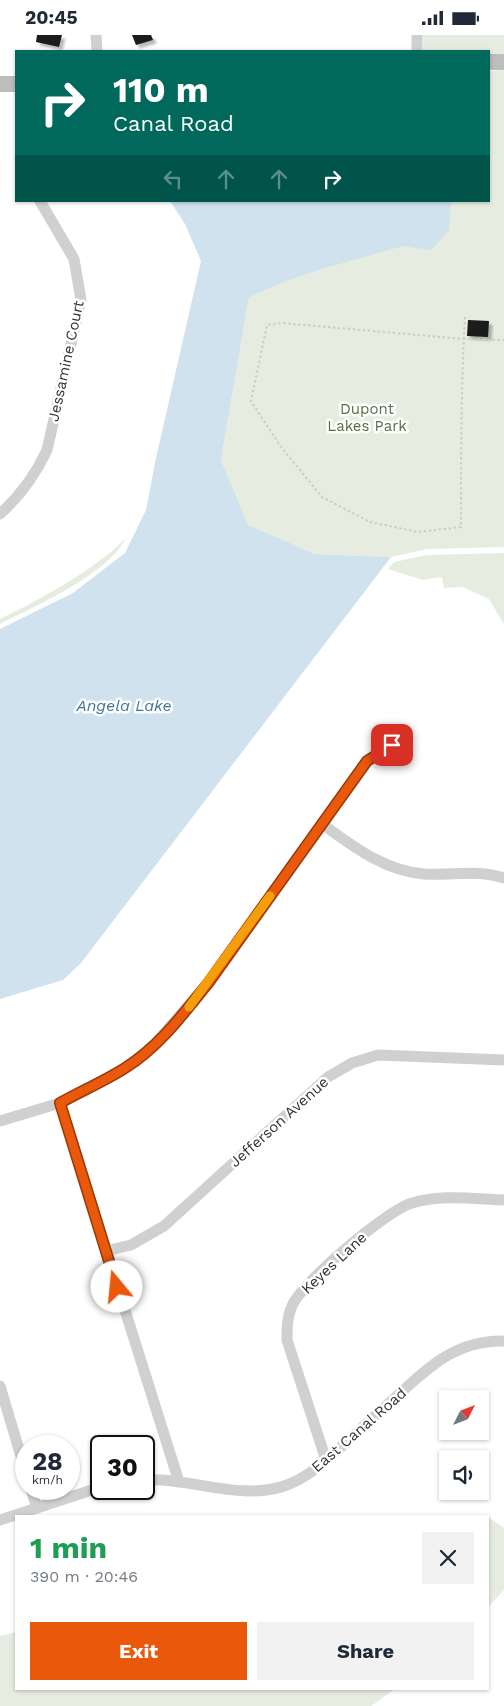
<!DOCTYPE html>
<meta charset="utf-8">
<style>
body{margin:0;font-family:"Work Sans",sans-serif;background:#f2f2f3;color:#1f2937;height:100vh;display:flex;flex-direction:column;font-size:19px;white-space:nowrap}
*{box-sizing:border-box;margin:0}
p{font-size:16px;color:#747a83}
.icon{flex:none;width:28px;height:28px;fill:none;stroke:currentColor;stroke-width:2;stroke-linecap:round;stroke-linejoin:round}
.map{position:relative;flex:1;overflow:hidden}
.side{position:absolute;left:15px;top:1480px;width:474px;height:175px;display:flex;flex-direction:column;background:#fff;border-radius:0px;box-shadow:0 1px 4px #0004}
.side>*{flex:none}
.guide{position:absolute;left:15px;top:15px;width:475px;height:152px;border-radius:0px;box-shadow:0 1px 4px #0004;background:#00695c;color:#fff;overflow:hidden}
.needle{width:32px;rotate:48deg}
.controls{position:absolute;left:439px;top:1355px;display:grid;gap:10px}
.controls a{display:grid;place-items:center;width:50px;height:50px;border-radius:0px;background:#fff;box-shadow:0 1px 4px #0004;font-size:25px}
.speed{position:absolute;left:15px;top:1400px;display:flex;gap:10px;font-size:25px;font-weight:700;text-align:center}
.speed>*{display:grid;place-content:center;width:65px;height:65px;border-radius:50%;background:#fff;box-shadow:0 1px 4px #0004;line-height:1}
.speed small{font-size:12px;font-weight:400}
.speed .limit{border:2px solid #111;border-radius:8px;background:#fff;color:#111}
.pin{position:absolute;display:grid;place-items:center;width:42px;height:42px;color:#fff;margin:-21px;border-radius:10px;box-shadow:0 2px 8px #0006}
.me{position:absolute;width:55px;margin:-28px;rotate:343deg;stroke-linejoin:round;filter:drop-shadow(0 0 4px #0008)}
.turn{display:flex;align-items:center;gap:18px;height:105px;padding:0 15px;font-size:22px}
.turn .icon{width:65px;height:65px;stroke-width:2.5}
.turn b{display:block;font-size:35px;line-height:42px}
.lanes{display:flex;align-items:center;height:48px;padding:0 15px;background:#0003;justify-content:center;gap:25px;direction:ltr}
.lanes .off{opacity:.35}
.round{display:grid;place-items:center;flex:none;width:52px;height:52px;border-radius:0px;background:#f2f2f3}
.head{display:flex;align-items:center;justify-content:space-between;height:85px;padding:0 15px}
h1{font-size:30px;font-weight:700;line-height:38px;color:#1e9e55}
.button{display:flex;gap:10px;margin-top:auto;padding:10px 15px}
.button a{flex:1;height:58px;border-radius:0px;background:#ea580c;color:#fff;font-size:20px;font-weight:700;line-height:58px;text-align:center}
.button a+a{background:#f2f2f3;color:#1f2937}
.status{display:flex;justify-content:space-between;align-items:center;height:35px;padding:0 25px;background:#fff;direction:ltr}
.status svg{height:14px;fill:currentColor}
.map>svg:first-child{display:block}
</style>
<div class="status"><b>20:45</b><svg viewBox="0 0 49 12"><path d="M0 12V9h3v3zM5 12V6h3v6zM10 12V3h3v9zM15 12V0h3v12zM26 1h20v11H26zM47 4h2v5h-2z"/></svg></div>
<div class="map">
<svg width="504" height="1671" viewBox="0 0 504 1671">
<defs>
<filter id="shadow"><feDropShadow dx="3.5" dy="3.5" stdDeviation="1" flood-color="#0004"/></filter>
</defs>
<rect width="100%" height="100%" fill="#fff"/>
<!-- green -->
<g fill="#e6ecdf">
<path d="M 423,0 L 504,0 L 504,20 L 489,21 L 489,16 L 423,16 Z"/>
<path d="M 504,35 L 504,512 L 427,514 L 391,522 L 315,519 L 247,490 L 221,425 L 249,262 L 257,166 L 489,166 L 489,36 Z"/>
<path d="M 126,503 C 108,539 36,571 0,589 L 0,584 C 39,565 96,534 126,503 Z"/>
<path d="M 504,518 L 504,589 L 489,564 L 463,552 L 444,553 L 442,542 L 423,545 L 388,534 L 394,527 L 427,520 Z"/>
<path d="M 488,1482 L 504,1493 L 504,1555 L 488,1572 Z"/>
<path d="M 16,1597 L 16,1654 L 395,1654 L 371,1671 L 0,1671 L 0,1601 Z"/>
</g>
<!-- water -->
<path fill="#cfe2ee" d="M 170,166 L 451,166 L 449,196 L 431,215 L 403,211 L 318,235 L 281,248 L 249,262 L 221,425 L 248,490 L 315,519 L 391,522 L 81,928 L 63,945 L 0,964 L 0,594 L 73,558 L 125,518 L 146,475 L 156,423 L 201,226 L 185,189 Z"/>
<!-- building -->
<g fill="#1a1a1a" filter="url(#shadow)">
<path d="M 37,0 L 62,0 L 59,12 L 36,7 Z"/>
<path d="M 132,0 L 151,0 L 153,5 L 136,10 Z"/>
<path d="M 468,285 L 489,286 L 488,302 L 467,301 Z"/>
</g>
<g fill="none" stroke-linecap="round" stroke-linejoin="round">
<!-- path -->
<path stroke="#cdcdcd" stroke-width="2" stroke-dasharray="2.5 2.5" stroke-linecap="butt" d="M 465,282 C 461,352 461,422 461,492 L 418,497 L 370,487 L 322,462 L 281,412 L 251,366 L 267,290 L 282,288 L 464,304 L 504,305"/>
<!-- street -->
<g stroke="#d0d0d0" stroke-width="11">
<path d="M 96,0 L 97,16"/>
<path d="M 417,16 L 417,0"/>
<path d="M 0,479 C 20,461 35,441 47,415 L 81,265 L 74,224 L 40,166"/>
<path d="M 322,789 C 353,811 384,836 424,839 C 451,841 478,834 504,843"/>
<path d="M 60,1068 L 179,1447"/>
<path d="M 0,1086 L 60,1068 L 126,1033 L 154,1010 L 209,947 L 367,726 L 392,710"/>
<path d="M 106,1216 L 131,1210 L 164,1191 L 328,1042 L 352,1028 L 378,1020 L 504,1025"/>
<path d="M 0,1351 L 26,1438"/>
<path d="M 326,1425 L 287,1305 C 287,1294 287,1282 292,1271 C 302,1247 387,1175 412,1168 C 441,1159 475,1164 504,1165"/>
<path d="M 144,1445 C 191,1442 241,1467 287,1450 C 308,1442 323,1428 340,1413 C 358,1396 377,1379 396,1362 C 429,1332 456,1305 504,1306"/>
<path d="M 31,1454 L 37,1473"/>
<path d="M 0,1485 L 101,1452"/>
</g>
<!-- secondary -->
<g stroke="#bdbdbd" stroke-width="16">
<path d="M 489,27 L 504,27"/>
<path d="M 0,49 L 16,49"/>
</g>
</g>
<g fill="none" stroke-linecap="round" stroke-linejoin="round">
<defs>
<path id="route" d="M 117,1252 L 60,1068 C 81,1056 105,1046 125,1033 C 159,1012 184,978 209,947 L 367,726 L 392,710"/>
</defs>
<!-- route casing -->
<use href="#route" stroke="#983908" stroke-width="12"/>
<!-- route -->
<use href="#route" stroke="#ea580c" stroke-width="9"/>
<!-- slow -->
<path stroke="#f59e0b" stroke-width="9" d="M 189,972 L 270,861"/>
</g>
<g text-anchor="middle" dominant-baseline="central" stroke-width="5" stroke-linejoin="round" paint-order="stroke">
<!-- street labels -->
<g font-size="15" fill="#333" stroke="#fff">
<text transform="translate(66 326) rotate(-78)">Jessamine Court</text>
<text transform="translate(279 1087) rotate(-42)">Jefferson Avenue</text>
<text transform="translate(334 1228) rotate(-43)">Keyes Lane</text>
<text transform="translate(359 1395) rotate(-41)">East Canal Road</text>
</g>
<!-- park labels -->
<g font-size="15" fill="#56703f" stroke="#fff">
<text x="367" y="374">Dupont<tspan x="367" dy="17">Lakes Park</tspan></text>
</g>
<!-- water labels -->
<g font-size="16" font-style="italic" fill="#3f7597" stroke="#fff">
<text x="124" y="670">Angela Lake</text>
</g>
</g>
</svg>
<div class="controls">
<a><svg class="needle" viewBox="-14 -14 28 28"><path d="M0-13l5 13h-10z" fill="#e53935"/><path d="M0 13l5-13h-10z" fill="#747a83"/></svg></a>
<a><svg class="icon" aria-label="sound" viewBox="0 0 24 24"><path d="M4 9h4l5-4v14l-5-4H4zM17 9q2 3 0 6"/></svg></a>
</div>
<div class="speed"><div>28<small>km/h</small></div><div class="limit">30</div></div>
<div class="pin" style="left:392px;top:710px;background:#d93025"><svg class="icon" aria-label="arrive" viewBox="0 0 24 24"><path d="M6 21V4h12l-3 4 3 4H6"/></svg></div>
<svg class="me" style="left:117px;top:1252px" viewBox="-20 -20 40 40"><circle r="19" fill="#fff"/><path d="M0-13L10 11 0 6-10 11z" fill="#ea580c"/></svg>
<div class="guide">
<div class="turn"><svg class="icon" aria-label="right" viewBox="0 0 24 24"><path d="M7 20v-9h11M14 6l5 5-5 5"/></svg><div><b>110 m</b>Canal Road</div></div>
<div class="lanes"><svg class="icon off" aria-label="left" viewBox="0 0 24 24"><path d="M17 20v-9H6M10 6l-5 5 5 5"/></svg><svg class="icon off" aria-label="ahead" viewBox="0 0 24 24"><path d="M12 20V5M6 11l6-6 6 6"/></svg><svg class="icon off" aria-label="ahead" viewBox="0 0 24 24"><path d="M12 20V5M6 11l6-6 6 6"/></svg><svg class="icon" aria-label="right" viewBox="0 0 24 24"><path d="M7 20v-9h11M14 6l5 5-5 5"/></svg></div>
</div>
<section class="side">
<div class="head"><div><h1>1 min</h1><p>390 m · 20:46</p></div><a class="round"><svg class="icon" aria-label="close" viewBox="0 0 24 24"><path d="M6 6l12 12M18 6L6 18"/></svg></a></div>
<div class="button"><a>Exit</a><a>Share</a></div>
</section>
</div>
